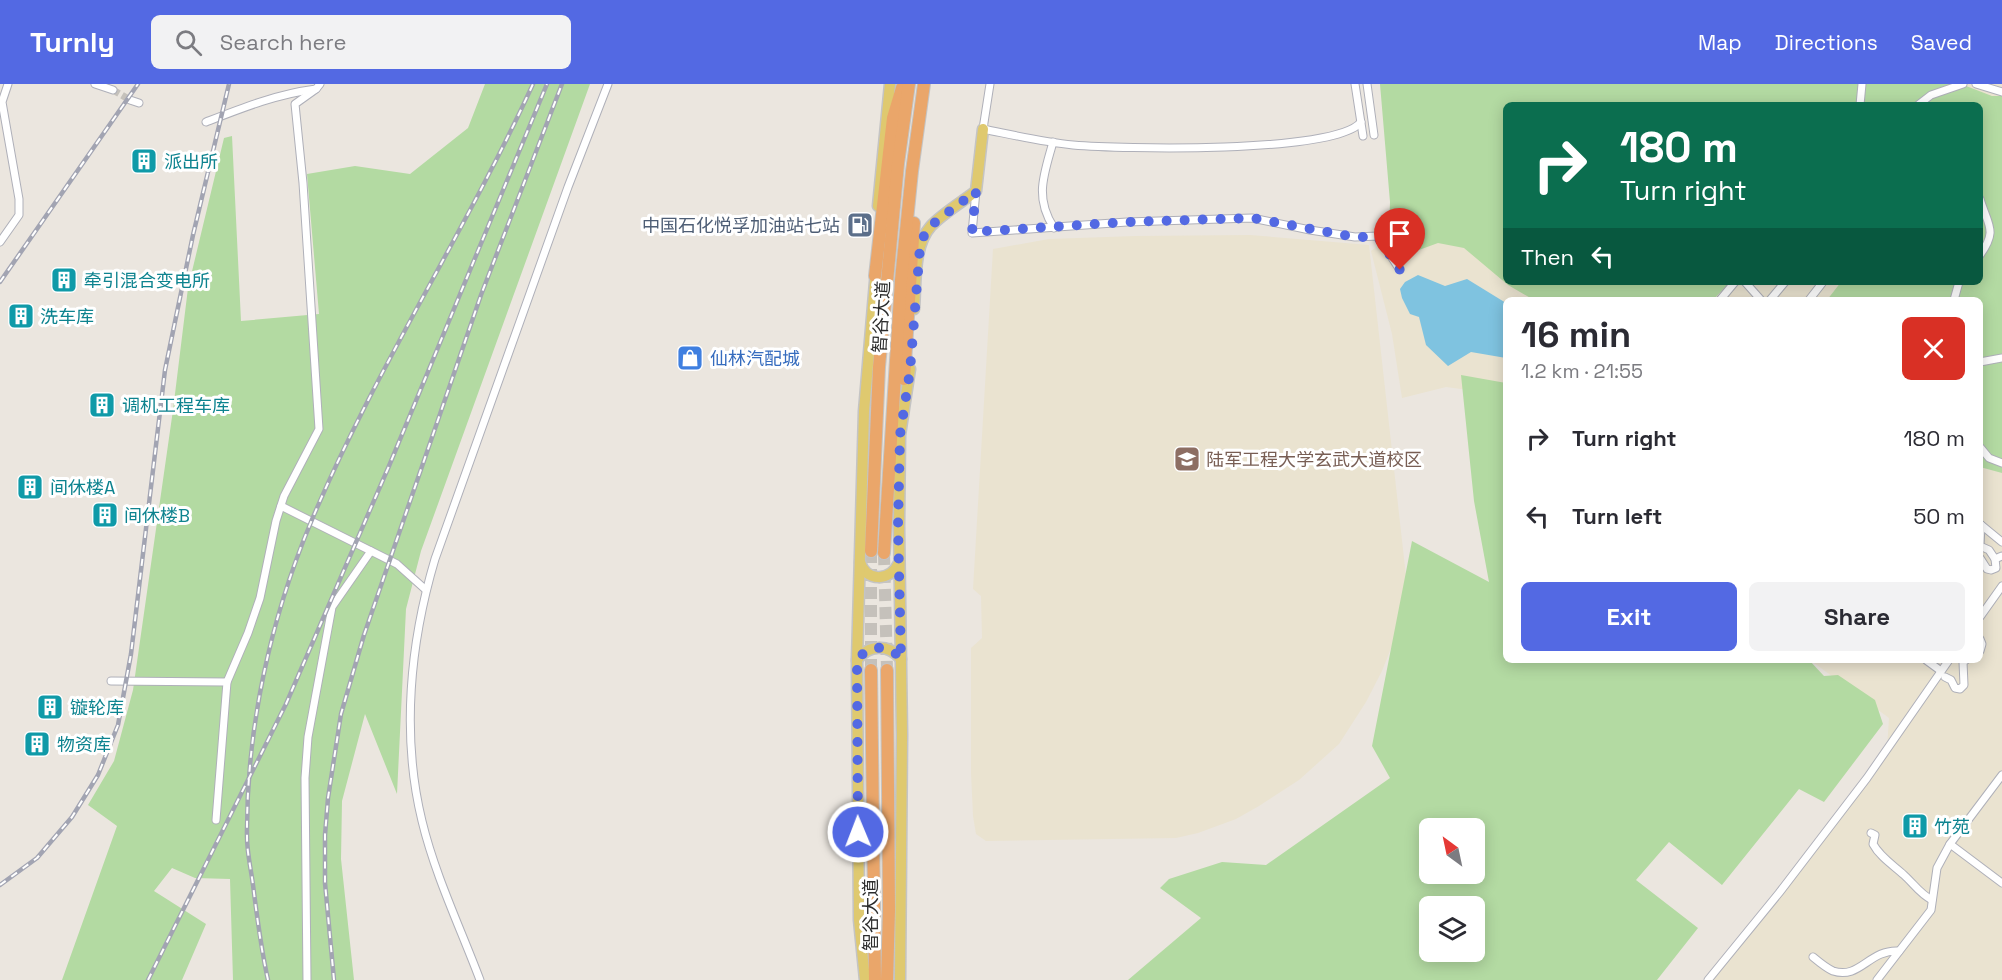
<!DOCTYPE html>
<meta charset="utf-8">
<style>
body{margin:0;font-family:"Space Grotesk","Noto Sans SC",sans-serif;background:#f2f2f3;color:#2b2b33;height:100vh;display:flex;flex-direction:column;font-size:22px;white-space:nowrap}
*{box-sizing:border-box;margin:0}
p{font-size:20px;color:#7c7c81}
.icon{flex:none;width:33px;height:33px;fill:none;stroke:currentColor;stroke-width:2;stroke-linecap:round;stroke-linejoin:round}
.map{position:relative;flex:1;overflow:hidden}
.side{position:absolute;left:1503px;top:213px;width:480px;height:366px;display:flex;flex-direction:column;background:#fff;border-radius:9px;box-shadow:0 3px 15px #0003}
.side>*{flex:none}
.banner{position:absolute;left:1503px;top:18px;width:480px;height:183px;border-radius:9px;box-shadow:0 3px 15px #0003;background:#0b6e4f;color:#fff;overflow:hidden}
.needle{width:39px;rotate:327deg}
.fabs{position:absolute;left:1419px;top:734px;display:grid;gap:12px}
.fabs a{display:grid;place-items:center;width:66px;height:66px;border-radius:9px;background:#fff;box-shadow:0 3px 15px #0003;font-size:30px}
.pin{position:absolute;display:grid;place-items:center;width:51px;height:51px;color:#fff;margin:-62px -26px;border-radius:50% 50% 50% 0;rotate:-45deg;box-shadow:0 0 6px #0007}
.pin .icon{rotate:45deg}
.me{position:absolute;width:66px;margin:-33px;rotate:359deg;stroke-linejoin:round;filter:drop-shadow(0 0 4px #0008)}
.turn{display:flex;align-items:center;gap:21px;height:126px;padding:0 18px;font-size:27px}
.turn .icon{width:78px;height:78px;stroke-width:2.5}
.turn b{display:block;font-size:42px;line-height:51px}
.then{display:flex;align-items:center;height:57px;padding:0 18px;background:#0003;gap:12px;font-size:22px}
.round{display:grid;place-items:center;flex:none;width:63px;height:63px;border-radius:9px;background:#f2f2f3}
.headline{display:flex;align-items:center;justify-content:space-between;height:102px;padding:0 18px}
h1{font-size:36px;font-weight:700;line-height:45px}
.primary-button{display:flex;gap:12px;margin-top:auto;padding:12px 18px}
.primary-button a{flex:1;height:69px;border-radius:9px;background:#5369e3;color:#fff;font-size:24px;font-weight:700;line-height:69px;text-align:center}
.primary-button a+a{background:#f2f2f3;color:#2b2b33}
ul{padding:0;list-style:none}
li{display:flex;align-items:center;gap:18px;height:78px;padding:0 18px}
li div{flex:1}
li b{display:block;font-size:22px}
li em{font-style:normal}
header{display:flex;align-items:center;gap:36px;box-sizing:border-box;height:84px;padding:0 30px;background:#5369e3;color:#fff}
header strong{font-size:28px}
nav{display:flex;gap:33px;margin-inline-start:auto;font-size:21px}
.search{width:420px;height:54px;background:#f2f2f3;display:flex;align-items:center;gap:15px;box-sizing:border-box;padding:0 21px;border-radius:9px;color:#7c7c81;font-size:22px}
.map>svg:first-child{display:block}
</style>
<header>
<strong>Turnly</strong>
<div class="search"><svg class="icon" aria-label="search" viewBox="0 0 24 24"><circle cx="10" cy="10" r="6"/><path d="M15 15l6 6"/></svg>Search here</div>
<nav><a>Map</a><a>Directions</a><a>Saved</a></nav>
</header>
<div class="map">
<svg width="2002" height="896" viewBox="0 0 2002 896">
<rect width="100%" height="100%" fill="#ebe6df"/>
<!-- education -->
<g fill="#eae3d0" fill-rule="evenodd">
<path d="M 1380,0 L 2002,0 L 2002,896 L 1710,896 L 1887,664 L 1889,634 L 1810,576 L 1980,576 L 1980,216 L 1506,216 L 1506,311 L 1446,303 L 1402,314 L 1392,250 L 1371,167 L 1392,151 L 1401,135 ZM 1506,21 L 1980,21 L 1980,198 L 1506,198 Z"/>
<path d="M 1250,151 L 1369,161 L 1409,519 L 1382,587 L 1366,618 L 1339,660 L 1299,696 L 1259,722 L 1236,735 L 1198,749 L 1176,754 L 986,757 L 976,750 L 973,732 L 971,689 L 971,564 L 982,554 L 981,512 L 973,505 L 993,165 L 1049,155 L 1135,152 Z"/>
</g>
<!-- green -->
<g fill="#b3daa2" fill-rule="evenodd">
<path d="M 485,0 L 590,0 L 421,467 L 406,525 L 397,710 L 365,630 L 342,717 L 341,775 L 354,896 L 233,896 L 230,795 L 195,794 L 172,784 L 154,807 L 206,840 L 182,896 L 62,896 L 117,742 L 88,721 L 114,677 L 133,606 L 173,326 L 188,204 L 224,54 L 232,52 L 241,237 L 319,230 L 307,90 L 355,82 L 410,90 L 468,44 Z"/>
<path d="M 1380,0 L 1961,0 L 1992,12 L 2002,12 L 2002,389 L 1980,383 L 1980,216 L 1827,216 L 1841,198 L 1980,198 L 1980,21 L 1506,21 L 1506,198 L 1730,198 L 1713,216 L 1534,216 L 1508,201 L 1464,164 L 1438,159 L 1408,170 L 1389,145 L 1390,118 Z"/>
<path d="M 1461,291 L 1506,299 L 1506,576 L 1809,576 L 1824,592 L 1838,591 L 1875,616 L 1883,640 L 1824,718 L 1799,705 L 1722,801 L 1669,758 L 1636,796 L 1698,844 L 1657,896 L 1128,896 L 1201,834 L 1160,804 L 1169,795 L 1222,778 L 1266,781 L 1390,694 L 1372,662 L 1412,457 L 1489,498 L 1474,417 ZM 1430,744 L 1474,744 L 1474,789 L 1430,789 ZM 1430,822 L 1474,822 L 1474,867 L 1430,867 Z"/>
</g>
<!-- water -->
<path fill="#7fc3e0" d="M 1418,191 L 1445,202 L 1467,195 L 1506,219 L 1506,274 L 1471,268 L 1448,282 L 1426,261 L 1419,233 L 1410,230 L 1402,214 L 1400,205 L 1405,198 Z"/>
<g fill="none" stroke-linecap="round" stroke-linejoin="round">
<!-- street-tunnel -->
<path stroke="#c5c1bb" stroke-width="7" stroke-dasharray="7 3.5" stroke-linecap="butt" d="M 113,6 L 130,16"/>
<!-- highway-tunnel -->
<g stroke="#c5c1bb" stroke-width="12" stroke-dasharray="12 6" stroke-linecap="butt">
<path d="M 871,467 L 871,586"/>
<path d="M 884,469 L 887,586"/>
</g>
<defs>
<g id="street">
<path d="M 95,0 L 113,6"/>
<path d="M 990,0 L 983,45 C 1013,51 1042,58 1073,61 C 1118,65 1336,70 1361,38"/>
<path d="M 1355,0 L 1363,52"/>
<path d="M 1367,0 L 1374,51"/>
<path d="M 1976,0 L 2002,8"/>
<path d="M 130,16 L 139,19"/>
<path d="M 1860,21 L 1862,0"/>
<path d="M 1918,21 L 1931,11 L 1963,0"/>
<path d="M 206,38 C 242,24 277,10 316,5 L 320,0"/>
<path d="M 1053,58 C 1044,91 1034,113 1054,144"/>
<path d="M 976,107 L 972,149 L 1127,138 L 1252,134 L 1310,146 L 1355,153 L 1378,152 L 1400,186"/>
<path d="M 1980,115 C 1988,142 1998,146 1980,171"/>
<path d="M 0,158 L 19,131 L 19,115 L 2,18 L 8,0"/>
<path d="M 1745,198 L 1761,216"/>
<path d="M 1720,216 L 1735,198"/>
<path d="M 1770,216 L 1785,198"/>
<path d="M 1809,216 L 1823,198"/>
<path d="M 1954,216 L 1959,198"/>
<path d="M 1980,278 L 2002,274"/>
<path d="M 1980,363 L 1989,374 L 2002,379"/>
<path d="M 281,422 L 397,480 L 426,506"/>
<path d="M 1980,440 L 2002,458"/>
<path d="M 1981,441 L 1980,462 L 1989,466 L 1995,475 L 2002,472"/>
<path d="M 1980,474 L 1987,485 L 1991,486 L 1996,484 L 1995,475"/>
<path d="M 1980,533 L 2002,502"/>
<path d="M 1980,555 L 1982,560 L 1980,567"/>
<path d="M 1926,576 L 1941,587"/>
<path d="M 1945,593 L 1951,596 L 1955,604 L 1960,605 L 1964,601 L 1963,578 L 1966,576"/>
<path d="M 111,597 L 227,598"/>
<path d="M 216,736 L 227,598 L 248,549 L 260,514 L 276,437 L 284,412 L 319,345 L 303,99 L 295,20 L 316,5"/>
<path d="M 1871,749 L 1875,751 L 1873,760 C 1880,773 1893,781 1904,791 C 1914,800 1920,810 1932,816"/>
<path d="M 1950,760 L 2002,799"/>
<path d="M 1813,873 C 1819,878 1826,884 1833,887 C 1860,896 1869,865 1899,867"/>
<path d="M 307,896 L 305,694 L 308,653 L 332,523 L 371,467"/>
<path d="M 480,896 C 460,843 435,791 422,737 C 401,651 410,559 435,475 L 568,103 L 608,0"/>
<path d="M 1708,896 L 1779,809 L 1867,694 L 1949,576"/>
<path d="M 1877,896 L 1931,826 L 1937,784 L 1950,760 L 2002,691"/>
</g>
<g id="primary">
<path d="M 878,122 L 890,0"/>
<path d="M 914,225 C 916,199 913,162 931,142 C 942,130 962,118 976,107 L 983,45"/>
<path d="M 860,478 C 866,498 890,498 899,479"/>
<path d="M 857,576 C 869,560 888,560 901,575"/>
<path d="M 865,896 L 859,836 L 857,576 L 864,327 L 876,186"/>
<path d="M 900,896 L 902,651 L 899,442 L 900,351 L 910,285"/>
</g>
<g id="highway">
<path d="M 875,192 L 893,34 L 902,4"/>
<path d="M 904,295 L 914,139"/>
<path d="M 871,467 L 879,283 L 898,80 L 909,0"/>
<path d="M 884,469 L 901,196 L 912,87 L 924,0"/>
<path d="M 871,586 L 875,896"/>
<path d="M 887,586 L 889,826 L 887,896"/>
</g>
</defs>
<!-- street casing -->
<use href="#street" stroke="#afb0b9" stroke-width="9"/>
<!-- primary casing -->
<use href="#primary" stroke="#c4c4c4" stroke-width="13"/>
<!-- highway casing -->
<use href="#highway" stroke="#c4c4c4" stroke-width="14"/>
<!-- street -->
<use href="#street" stroke="#fff" stroke-width="7"/>
<!-- primary -->
<use href="#primary" stroke="#dfc96f" stroke-width="10"/>
<!-- highway -->
<use href="#highway" stroke="#eaa66a" stroke-width="12"/>
<defs>
<g id="rail">
<path d="M 0,198 L 138,0"/>
<path d="M 0,801 L 37,774 L 72,733 L 98,691 L 118,641 L 131,570 L 165,286 L 193,151 L 229,0"/>
<path d="M 148,896 L 286,620 L 389,382 L 547,0"/>
<path d="M 268,896 C 261,865 257,833 253,801 C 251,785 247,769 247,753 C 246,647 270,536 311,438 C 374,287 465,149 533,0"/>
<path d="M 334,896 L 325,799 L 325,751 L 328,714 L 341,630 L 364,551 L 481,211 L 562,0"/>
</g>
</defs>
<!-- rail casing -->
<use href="#rail" stroke="#a2a4b2" stroke-width="4.5"/>
<!-- rail -->
<use href="#rail" stroke="#fff" stroke-width="2" stroke-dasharray="7" stroke-linecap="butt"/>
</g>
<g fill="none" stroke-linecap="round" stroke-linejoin="round">
<!-- route -->
<path stroke="#5369e3" stroke-width="10" stroke-dasharray="0 18" d="M 858,748 L 857,576 C 869,560 889,560 901,575 L 898,442 L 900,351 L 910,287 L 920,163 L 925,149 L 933,140 L 976,107 L 972,148 L 1127,138 L 1252,134 L 1355,153 L 1378,153 L 1400,186"/>
</g>
<!-- icons -->
<defs>
<symbol id="building-square" viewBox="-11 -11 22 22"><rect x="-9" y="-9" width="18" height="18" rx="4" fill="#0f9aa8" stroke="#fff"/><path d="M-4-6H4V6H1V3H-1V6H-4ZM-2.5-4.3h1.7v1.8h-1.7ZM.8-4.3h1.7v1.8H.8ZM-2.5-1h1.7V.8h-1.7ZM.8-1h1.7V.8H.8Z" fill="#fff"/></symbol>
<symbol id="fuel-square" viewBox="-11 -11 22 22"><rect x="-9" y="-9" width="18" height="18" rx="4" fill="#5c6f8a" stroke="#fff"/><path d="M-5.5-6h7V0h2V4h1.3V-2.5L3-4.5l.8-.8L6-3V5H2.5V1h-1V6h-7ZM-4.2-4.7v3.2H.2V-4.7Z" fill="#fff"/></symbol>
<symbol id="shop-square" viewBox="-11 -11 22 22"><rect x="-9" y="-9" width="18" height="18" rx="4" fill="#3f7fe0" stroke="#fff"/><path d="M-5-2.5h2.3a2.7 3.5 0 0 1 5.4 0H5L5.5 6h-11ZM-1.5-2.5h3a1.5 2.3 0 0 0-3 0Z" fill="#fff"/></symbol>
<symbol id="university-square" viewBox="-11 -11 22 22"><rect x="-9" y="-9" width="18" height="18" rx="4" fill="#8d6e63" stroke="#fff"/><path d="M0-5L7-2L0 1L-7-2ZM-4 1L0 2.5L4 1V4Q0 6-4 4Z" fill="#fff"/></symbol>
</defs>
<g fill-rule="evenodd">
<use href="#building-square" x="129" y="62" width="30" height="30"/>
<use href="#fuel-square" x="845" y="126" width="30" height="30"/>
<use href="#building-square" x="49" y="181" width="30" height="30"/>
<use href="#building-square" x="6" y="217" width="30" height="30"/>
<use href="#shop-square" x="675" y="259" width="30" height="30"/>
<use href="#building-square" x="87" y="306" width="30" height="30"/>
<use href="#university-square" x="1172" y="360" width="30" height="30"/>
<use href="#building-square" x="15" y="388" width="30" height="30"/>
<use href="#building-square" x="90" y="416" width="30" height="30"/>
<use href="#building-square" x="35" y="608" width="30" height="30"/>
<use href="#building-square" x="22" y="645" width="30" height="30"/>
<use href="#building-square" x="1900" y="727" width="30" height="30"/>
</g>
<g text-anchor="middle" dominant-baseline="central" stroke-width="6" stroke-linejoin="round" paint-order="stroke">
<!-- culture labels -->
<g font-size="18" fill="#0d838f" stroke="#fff" text-anchor="start">
<text x="164" y="77">派出所</text>
<text x="84" y="196">牵引混合变电所</text>
<text x="40" y="232">洗车库</text>
<text x="122" y="321">调机工程车库</text>
<text x="50" y="403">间休楼A</text>
<text x="124" y="431">间休楼B</text>
<text x="70" y="623">镟轮库</text>
<text x="57" y="660">物资库</text>
<text x="1934" y="742">竹苑</text>
</g>
<!-- service labels -->
<g font-size="18" fill="#4e5e75" stroke="#fff" text-anchor="end">
<text x="840" y="141">中国石化悦孚加油站七站</text>
</g>
<!-- street labels -->
<g font-size="18" fill="#2b2b2b" stroke="#fff">
<text transform="translate(881 233) rotate(-87)">智谷大道</text>
<text transform="translate(870 831) rotate(-90)">智谷大道</text>
</g>
<!-- shop labels -->
<g font-size="18" fill="#366cbe" stroke="#fff" text-anchor="start">
<text x="710" y="274">仙林汽配城</text>
</g>
<!-- education labels -->
<g font-size="18" fill="#785e54" stroke="#fff" text-anchor="start">
<text x="1206" y="375">陆军工程大学玄武大道校区</text>
</g>
</g>
</svg>
<div class="fabs">
<a><svg class="needle" viewBox="-14 -14 28 28"><path d="M0-13l5 13h-10z" fill="#e53935"/><path d="M0 13l5-13h-10z" fill="#7c7c81"/></svg></a>
<a><svg class="icon" aria-label="layers" viewBox="0 0 24 24"><path d="M12 4l9 5-9 5-9-5zM3 14l9 5 9-5"/></svg></a>
</div>
<div class="pin" style="left:1400px;top:186px;background:#d93025"><svg class="icon" aria-label="arrive" viewBox="0 0 24 24"><path d="M6 21V4h12l-3 4 3 4H6"/></svg></div>
<svg class="me" style="left:858px;top:748px" viewBox="-20 -20 40 40"><circle r="17" fill="#5369e3" stroke="#fff" stroke-width="3"/><path d="M0-11L8 9 0 5-8 9z" fill="#fff"/></svg>
<div class="banner">
<div class="turn"><svg class="icon" aria-label="right" viewBox="0 0 24 24"><path d="M7 20v-9h11M14 6l5 5-5 5"/></svg><div><b>180 m</b>Turn right</div></div>
<div class="then">Then<svg class="icon" aria-label="left" viewBox="0 0 24 24"><path d="M17 20v-9H6M10 6l-5 5 5 5"/></svg></div>
</div>
<section class="side">
<div class="headline"><div><h1>16 min</h1><p>1.2 km · 21:55</p></div><a class="round" style="background:#d93025;color:#fff"><svg class="icon" aria-label="close" viewBox="0 0 24 24"><path d="M6 6l12 12M18 6L6 18"/></svg></a></div>
<ul>
<li><svg class="icon" aria-label="right" viewBox="0 0 24 24"><path d="M7 20v-9h11M14 6l5 5-5 5"/></svg><div><b>Turn right</b></div><em>180 m</em></li>
<li><svg class="icon" aria-label="left" viewBox="0 0 24 24"><path d="M17 20v-9H6M10 6l-5 5 5 5"/></svg><div><b>Turn left</b></div><em>50 m</em></li>
</ul>
<div class="primary-button"><a>Exit</a><a>Share</a></div>
</section>
</div>
